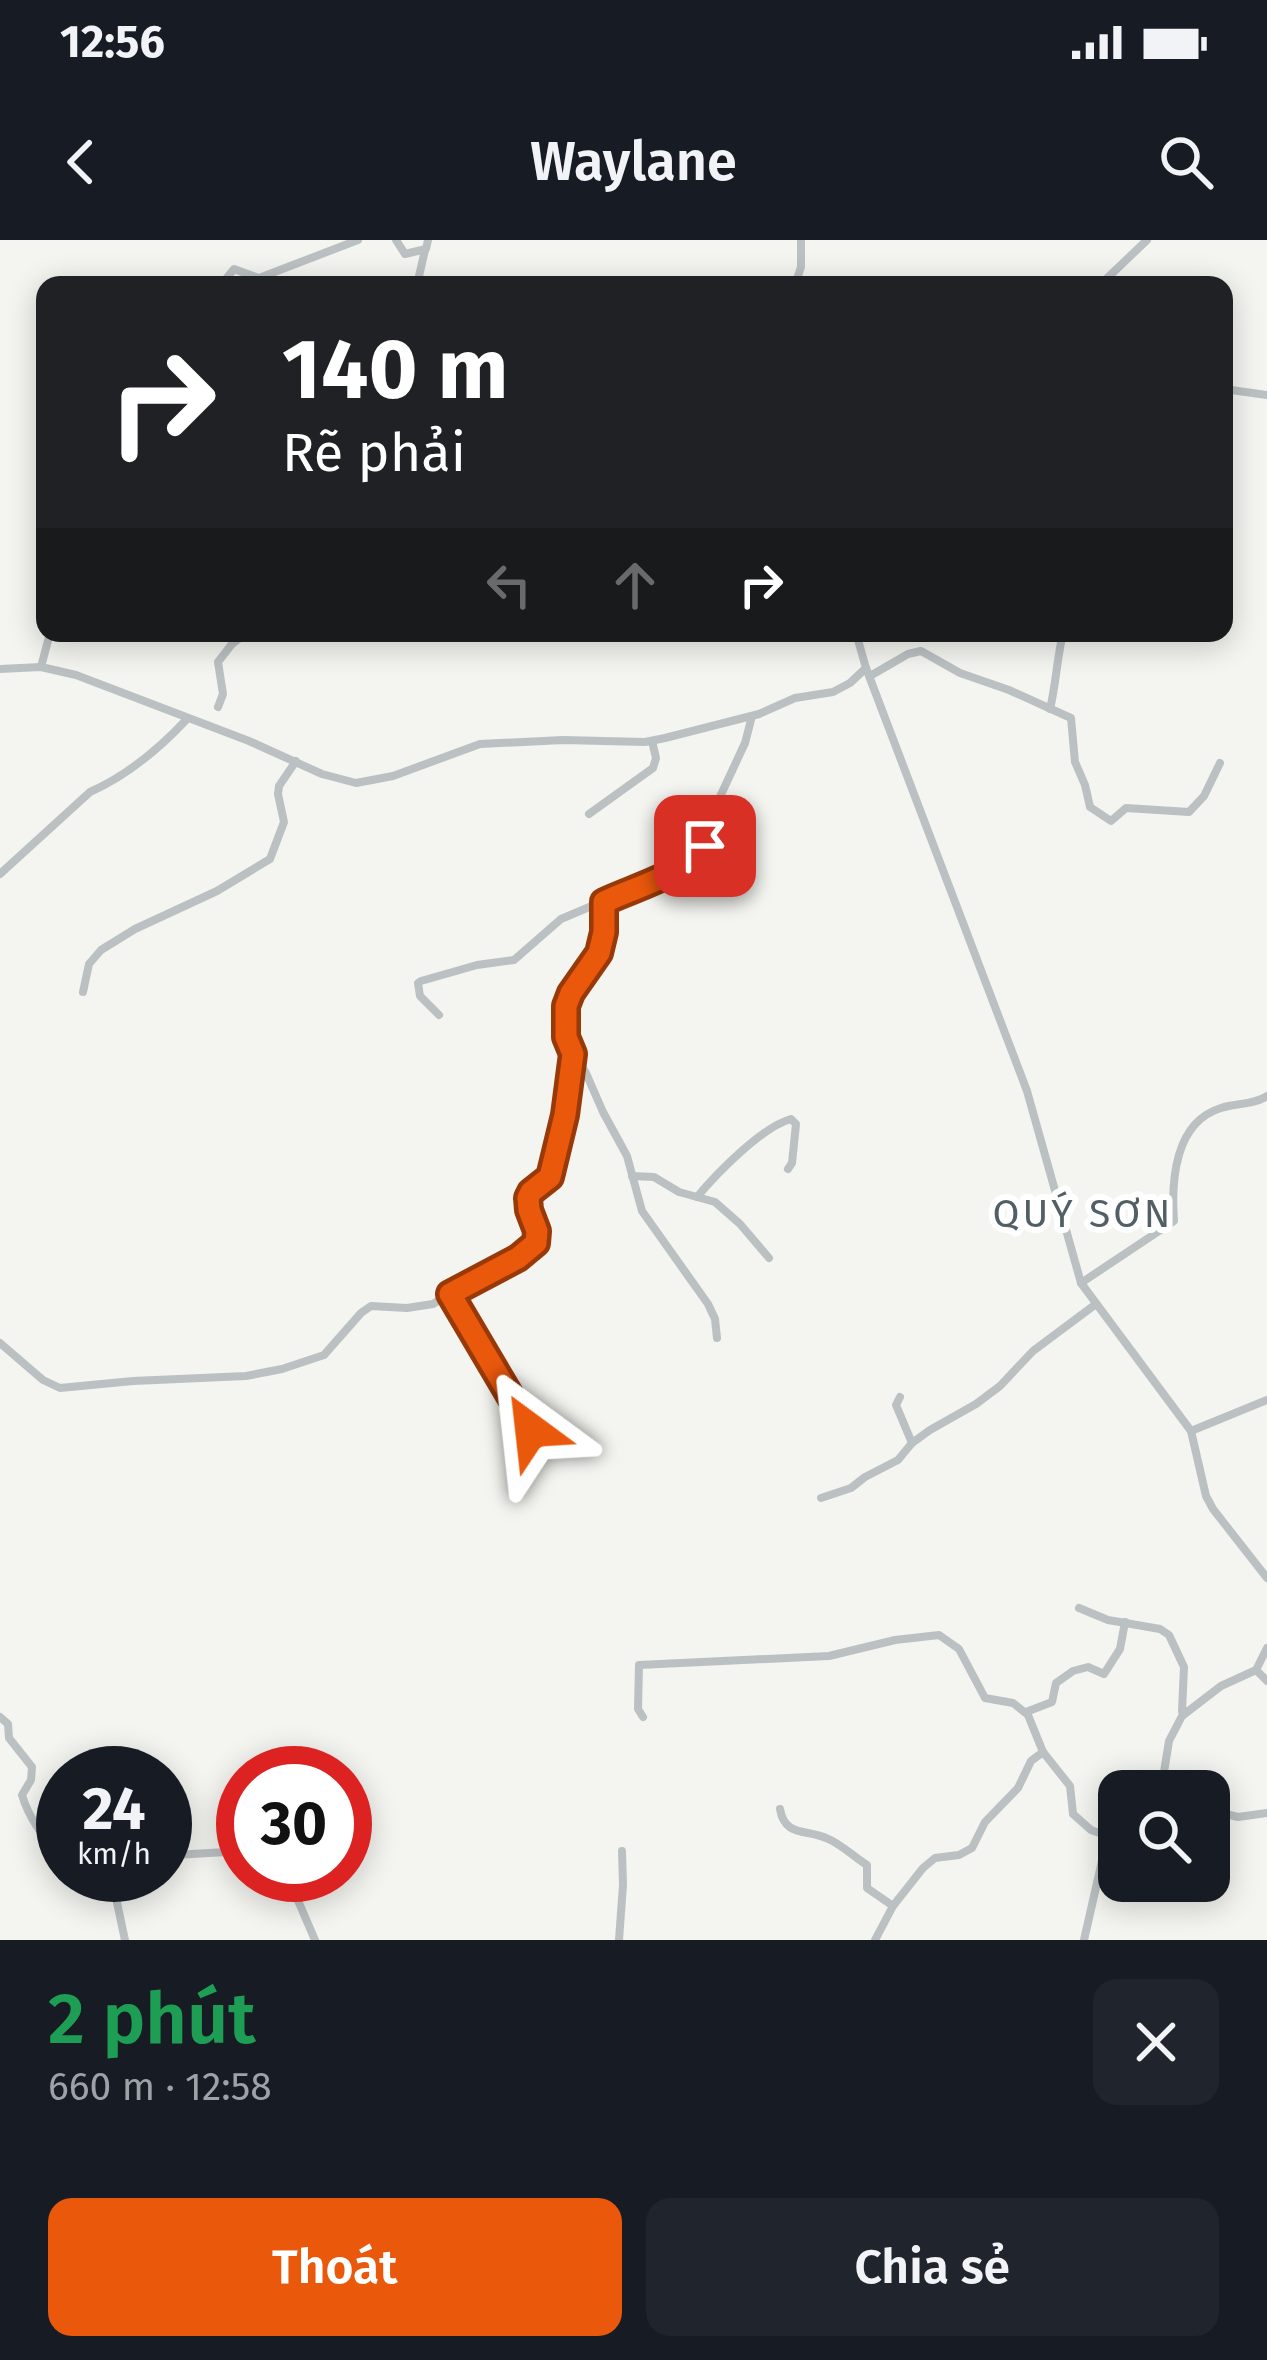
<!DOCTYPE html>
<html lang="vi">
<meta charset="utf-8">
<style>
body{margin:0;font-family:"Fira Sans",sans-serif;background:#20242c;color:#f1f3f6;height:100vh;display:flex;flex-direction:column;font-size:45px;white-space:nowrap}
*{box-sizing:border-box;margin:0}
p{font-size:39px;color:#9ea1a6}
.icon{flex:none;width:66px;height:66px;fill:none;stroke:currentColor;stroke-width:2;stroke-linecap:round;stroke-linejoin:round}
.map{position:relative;height:1700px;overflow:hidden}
.drawer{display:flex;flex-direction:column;background:#171b24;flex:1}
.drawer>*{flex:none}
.guide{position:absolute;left:36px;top:36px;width:1197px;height:366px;border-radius:24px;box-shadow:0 6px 30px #0003;background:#202124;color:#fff;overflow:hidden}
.fabs{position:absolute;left:1098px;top:1530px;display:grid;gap:24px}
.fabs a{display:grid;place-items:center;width:132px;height:132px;border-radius:24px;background:#171b24;box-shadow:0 6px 30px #0003;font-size:60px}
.speed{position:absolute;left:36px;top:1506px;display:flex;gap:24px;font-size:60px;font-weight:700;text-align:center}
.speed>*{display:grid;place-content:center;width:156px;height:156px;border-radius:50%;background:#171b24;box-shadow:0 6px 30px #0003;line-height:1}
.speed small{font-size:30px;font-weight:400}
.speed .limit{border:18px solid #d22;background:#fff;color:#111}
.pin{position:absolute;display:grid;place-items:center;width:102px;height:102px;color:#fff;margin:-51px;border-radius:24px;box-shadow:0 6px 18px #0006}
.me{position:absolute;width:132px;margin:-66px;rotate:330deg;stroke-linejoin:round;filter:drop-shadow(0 0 9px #0008)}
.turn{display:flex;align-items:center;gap:42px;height:252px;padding:0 48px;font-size:54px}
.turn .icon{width:156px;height:156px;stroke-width:2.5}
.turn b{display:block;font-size:84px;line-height:102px}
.lanes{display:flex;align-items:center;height:114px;padding:0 48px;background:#0003;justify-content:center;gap:60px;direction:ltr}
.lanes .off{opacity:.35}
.round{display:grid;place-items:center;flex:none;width:126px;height:126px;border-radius:24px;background:#20242c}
.head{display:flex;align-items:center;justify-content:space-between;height:204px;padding:0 48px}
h1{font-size:72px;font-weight:600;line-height:90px;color:#1e9e55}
.primary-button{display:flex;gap:24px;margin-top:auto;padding:24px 48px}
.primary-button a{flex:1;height:138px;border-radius:24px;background:#ea580c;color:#fff;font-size:48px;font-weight:600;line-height:138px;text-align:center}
.primary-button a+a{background:#20242c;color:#f1f3f6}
.status{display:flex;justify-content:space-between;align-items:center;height:84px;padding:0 60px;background:#171b24;direction:ltr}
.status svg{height:33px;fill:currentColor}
header{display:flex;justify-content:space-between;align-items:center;height:156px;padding:0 48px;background:#171b24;font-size:54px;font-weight:600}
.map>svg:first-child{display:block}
</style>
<div class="status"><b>12:56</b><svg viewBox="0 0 49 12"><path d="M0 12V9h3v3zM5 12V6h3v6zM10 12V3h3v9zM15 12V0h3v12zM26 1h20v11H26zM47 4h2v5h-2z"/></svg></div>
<header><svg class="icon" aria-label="back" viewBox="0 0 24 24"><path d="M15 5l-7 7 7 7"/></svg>Waylane<svg class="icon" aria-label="search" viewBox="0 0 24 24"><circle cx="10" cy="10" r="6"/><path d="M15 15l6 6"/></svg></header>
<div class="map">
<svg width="1267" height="1700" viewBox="0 0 1267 1700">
<rect width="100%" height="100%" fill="#f4f4f0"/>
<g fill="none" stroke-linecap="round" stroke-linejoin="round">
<!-- minor -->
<g stroke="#bbc0c2" stroke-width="8">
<path d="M 396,0 L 405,14 L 426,9 L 428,0"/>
<path d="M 221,45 L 234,29 L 259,38 L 358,0"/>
<path d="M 417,45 L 425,10"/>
<path d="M 795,45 L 801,27 L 801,0"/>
<path d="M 806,45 L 818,40 L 837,45"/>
<path d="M 849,45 L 850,45"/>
<path d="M 1100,45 L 1147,0"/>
<path d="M 1224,149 L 1267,155"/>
<path d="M 856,393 L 866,428 L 1027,851 L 1081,1043 L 1191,1191 L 1206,1256 L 1213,1269 L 1267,1338"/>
<path d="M 41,427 L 50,393"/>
<path d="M 0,429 L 41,427 L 76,435 L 249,501 L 322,534 L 356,543 L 393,536 L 480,504 L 563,500 L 645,502 L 665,498 L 759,474 L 795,458 L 833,452 L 850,443 L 866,428"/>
<path d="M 870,436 L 908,414 L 921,411 L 960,433 L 1009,450 L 1071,478 L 1075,522 L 1085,545 L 1090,567 L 1111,581 L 1126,568 L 1189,572 L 1204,556 L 1220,523"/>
<path d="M 218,467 L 223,454 L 218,422 L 232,404 L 246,393"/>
<path d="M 1050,469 C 1056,444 1057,418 1063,393"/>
<path d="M 589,574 L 653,528 L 656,518 L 652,501"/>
<path d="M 0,634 L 90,552 C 126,536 160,508 187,479"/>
<path d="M 605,661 L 604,692 L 599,713 L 567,761 L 568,804 L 586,833 L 603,872 L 627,916 L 642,971 L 708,1064 L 715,1079 L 717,1098"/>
<path d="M 83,752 L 89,724 L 101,710 L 135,689 L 217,651 L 270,619 L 284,582 L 278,554 L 279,546 L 296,521"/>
<path d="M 439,775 L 420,756 L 418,743 L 421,741 L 477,725 L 514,720 L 561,679 L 672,632 L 698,615 L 707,599 L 712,574 L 745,503 L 752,476"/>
<path d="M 632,936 L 654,937 L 679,952 L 715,962 L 740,984 L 769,1018"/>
<path d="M 697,957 C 717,933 762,887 791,879 L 796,884 L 792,923 L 788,929"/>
<path d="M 1081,1043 L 1174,981 C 1171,940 1175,882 1221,868 C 1237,863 1253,865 1267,856"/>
<path d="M 450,1054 L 479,1098 L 512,1159 L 525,1174 L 531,1190"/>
<path d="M 0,1103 L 43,1140 L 60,1148 L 133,1141 L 246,1136 L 282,1129 L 324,1115 L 361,1073 L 371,1066 L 407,1068 L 433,1064 L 469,1042 L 525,1015 L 536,1003 L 538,995 L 528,958 L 531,952 L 546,942 L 552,933 L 565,875 L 573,814"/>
<path d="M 900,1157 L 896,1165 L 912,1203"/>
<path d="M 1191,1191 L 1267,1160"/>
<path d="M 821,1258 L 851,1248 L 865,1237 L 898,1220 L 912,1203 L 930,1190 L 976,1164 L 1000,1146 L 1033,1111 L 1096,1064"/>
<path d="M 1079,1368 L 1108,1380 L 1160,1389 L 1169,1395 L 1184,1427 L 1182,1471 L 1188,1471"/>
<path d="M 1256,1430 L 1267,1441"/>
<path d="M 1026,1472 L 1052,1462 L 1056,1443 L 1073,1431 L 1088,1427 L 1104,1434 L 1120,1409 L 1125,1382"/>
<path d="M 0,1477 L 8,1484 L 9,1498 L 32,1527 L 31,1540 L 22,1555 C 29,1579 46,1601 63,1618"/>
<path d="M 643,1477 L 638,1469 L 639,1425 L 829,1416 L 895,1400 L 939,1395 L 959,1409 L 985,1458 L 1013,1463 L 1028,1475 L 1043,1512 L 1070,1546 L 1073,1574 L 1091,1590 L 1108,1596"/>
<path d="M 1155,1551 L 1163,1538 L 1169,1501 L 1182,1476 L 1221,1446 L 1256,1430 L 1267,1408"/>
<path d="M 780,1569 C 785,1597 805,1589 826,1598 C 840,1603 854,1617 867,1625 L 867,1648 L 893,1666"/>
<path d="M 1209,1570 L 1238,1577 L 1267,1573"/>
<path d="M 165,1612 L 175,1615 L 243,1611"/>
<path d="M 111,1635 L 125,1700"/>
<path d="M 287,1635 L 315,1700"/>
<path d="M 619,1700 L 623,1645 L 622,1611"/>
<path d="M 875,1700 L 893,1666 L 923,1628 L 935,1618 L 959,1615 L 972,1608 L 985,1582 L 1018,1548 L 1031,1521 L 1043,1512"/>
<path d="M 1084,1700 L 1107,1599 L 1119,1571"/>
</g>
</g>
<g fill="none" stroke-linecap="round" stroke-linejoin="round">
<defs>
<path id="route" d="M 531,1190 L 525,1174 L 512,1159 L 450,1054 L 518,1018 L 536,1003 L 537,991 L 529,970 L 528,958 L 531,952 L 550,937 L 565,875 L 573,814 L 566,797 L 566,766 L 571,753 L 599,713 L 604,692 L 604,662 C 638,646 681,636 705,606"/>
</defs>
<!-- route casing -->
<use href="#route" stroke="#983908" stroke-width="30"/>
<!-- route -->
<use href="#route" stroke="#ea580c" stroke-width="21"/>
</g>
<g text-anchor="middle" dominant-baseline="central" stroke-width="12" stroke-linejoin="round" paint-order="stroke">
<!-- quarter labels -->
<g font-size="39" letter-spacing="3" fill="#525f65" stroke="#fff">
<text x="1083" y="974">QUÝ SƠN</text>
</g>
</g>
</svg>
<div class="fabs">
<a><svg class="icon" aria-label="search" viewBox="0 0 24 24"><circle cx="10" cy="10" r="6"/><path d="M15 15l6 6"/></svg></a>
</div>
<div class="speed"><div>24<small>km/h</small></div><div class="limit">30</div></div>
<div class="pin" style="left:705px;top:606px;background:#d93025"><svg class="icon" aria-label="arrive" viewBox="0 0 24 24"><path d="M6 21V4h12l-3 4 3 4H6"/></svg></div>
<svg class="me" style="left:531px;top:1190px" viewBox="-20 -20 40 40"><path d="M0-17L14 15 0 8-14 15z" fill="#ea580c" stroke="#fff" stroke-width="4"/></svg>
<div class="guide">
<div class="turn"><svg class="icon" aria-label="right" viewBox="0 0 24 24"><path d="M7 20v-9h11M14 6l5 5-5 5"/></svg><div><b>140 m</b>Rẽ phải</div></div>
<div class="lanes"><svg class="icon off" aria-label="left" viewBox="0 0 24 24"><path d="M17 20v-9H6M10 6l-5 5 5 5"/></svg><svg class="icon off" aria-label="ahead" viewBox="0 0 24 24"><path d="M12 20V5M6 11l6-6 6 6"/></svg><svg class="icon" aria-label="right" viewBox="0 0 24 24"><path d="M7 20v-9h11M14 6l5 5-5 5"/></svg></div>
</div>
</div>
<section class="drawer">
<div class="head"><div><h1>2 phút</h1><p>660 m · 12:58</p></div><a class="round"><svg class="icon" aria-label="close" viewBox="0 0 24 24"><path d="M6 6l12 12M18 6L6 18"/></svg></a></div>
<div class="primary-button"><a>Thoát</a><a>Chia sẻ</a></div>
</section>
